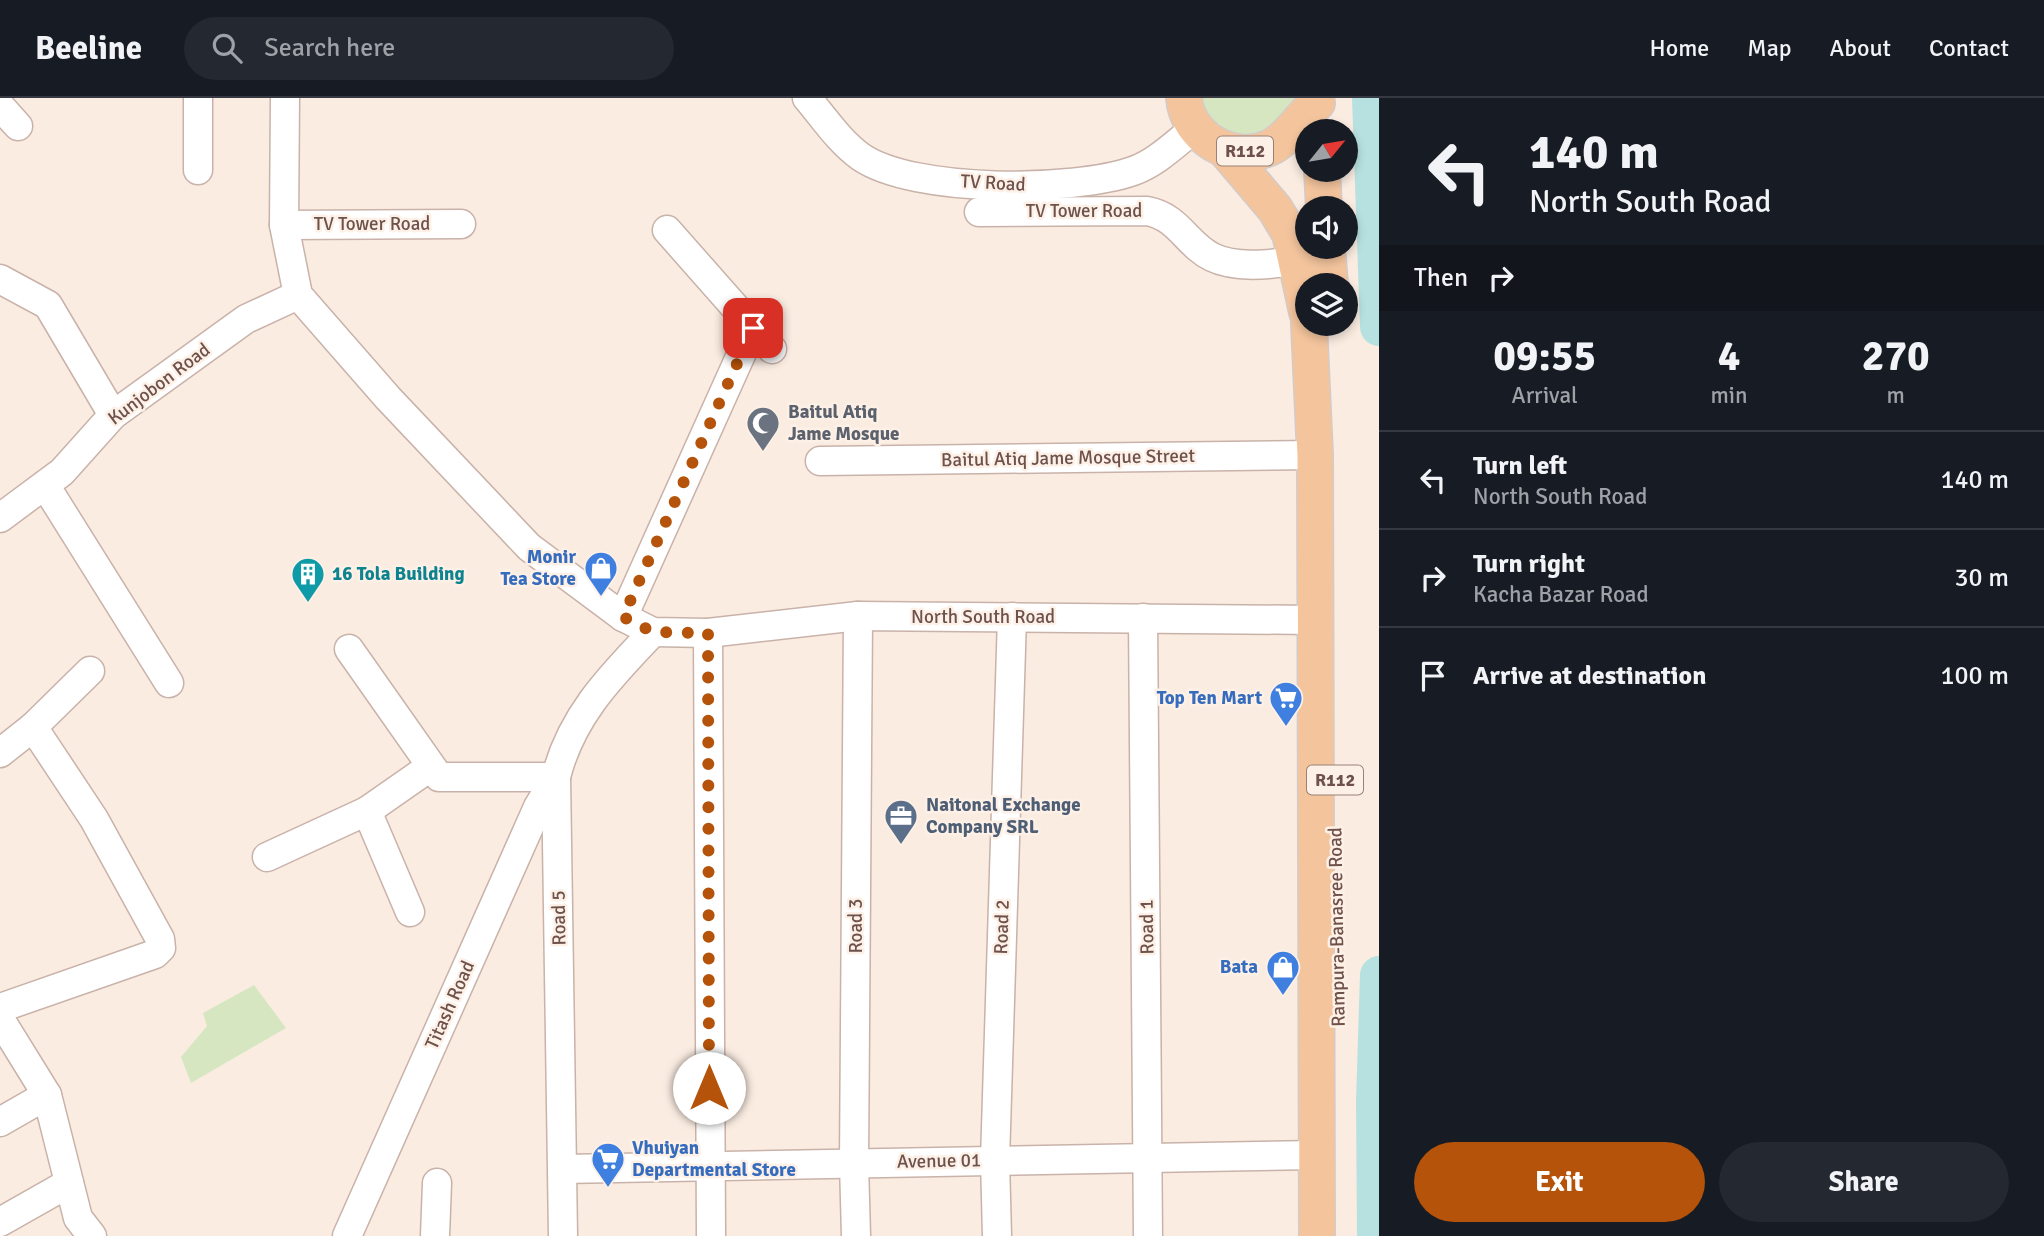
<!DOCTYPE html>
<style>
body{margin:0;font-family:Signika,sans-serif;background:#242831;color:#f1f3f6;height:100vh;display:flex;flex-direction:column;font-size:26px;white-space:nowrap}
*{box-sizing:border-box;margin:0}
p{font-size:23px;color:#9ea1a6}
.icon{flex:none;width:38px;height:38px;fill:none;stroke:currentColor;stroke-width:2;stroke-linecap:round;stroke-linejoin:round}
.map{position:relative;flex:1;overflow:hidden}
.drawer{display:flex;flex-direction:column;background:#171b24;width:665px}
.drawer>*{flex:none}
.banner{background:#171b24;color:#f1f3f6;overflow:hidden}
.needle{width:46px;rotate:60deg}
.tools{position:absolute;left:1295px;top:21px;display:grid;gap:14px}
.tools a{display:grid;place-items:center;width:63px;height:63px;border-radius:50%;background:#171b24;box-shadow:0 4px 10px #0003;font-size:35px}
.pin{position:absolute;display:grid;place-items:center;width:60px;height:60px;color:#fff;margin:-30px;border-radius:14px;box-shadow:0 4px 10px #0006}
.me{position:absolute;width:77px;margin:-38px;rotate:0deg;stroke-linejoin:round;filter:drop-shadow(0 0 5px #0008)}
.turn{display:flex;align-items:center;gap:24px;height:147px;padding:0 35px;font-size:32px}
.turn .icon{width:91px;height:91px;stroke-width:2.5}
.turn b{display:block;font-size:49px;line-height:60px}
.then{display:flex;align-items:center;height:66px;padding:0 35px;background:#0003;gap:14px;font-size:26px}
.eta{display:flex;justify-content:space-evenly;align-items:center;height:119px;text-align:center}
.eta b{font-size:42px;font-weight:800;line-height:49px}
.button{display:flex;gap:14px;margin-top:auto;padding:14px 35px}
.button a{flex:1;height:80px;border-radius:42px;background:#b45309;color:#fff;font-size:28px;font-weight:800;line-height:80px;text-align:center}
.button a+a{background:#242831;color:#f1f3f6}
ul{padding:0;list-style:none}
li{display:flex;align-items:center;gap:21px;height:98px;padding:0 35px;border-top:2px solid #363941}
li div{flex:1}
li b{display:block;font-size:26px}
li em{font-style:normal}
header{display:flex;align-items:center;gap:42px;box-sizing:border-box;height:98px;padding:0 35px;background:#171b24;border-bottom:2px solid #363941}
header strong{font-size:33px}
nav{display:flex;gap:38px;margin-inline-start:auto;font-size:24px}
.search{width:490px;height:63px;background:#242831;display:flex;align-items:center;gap:18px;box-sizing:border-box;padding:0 24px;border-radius:38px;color:#9ea1a6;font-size:26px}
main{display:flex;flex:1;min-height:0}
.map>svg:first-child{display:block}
</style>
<header>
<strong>Beeline</strong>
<div class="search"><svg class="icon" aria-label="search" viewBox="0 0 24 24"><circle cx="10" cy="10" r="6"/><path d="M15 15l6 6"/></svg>Search here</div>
<nav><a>Home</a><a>Map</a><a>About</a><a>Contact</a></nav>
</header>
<main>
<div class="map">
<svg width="1379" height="1138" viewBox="0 0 1379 1138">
<rect width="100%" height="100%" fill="#faece1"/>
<!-- green -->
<g fill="#d6e6c1">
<path d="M 1198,0 L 1297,0 L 1263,44 L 1211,30 Z"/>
<path d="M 254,887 L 286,930 L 191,985 L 181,959 L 207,928 L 203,915 Z"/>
</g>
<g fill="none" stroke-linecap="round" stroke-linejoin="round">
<!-- river -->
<g stroke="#b7e1e0" stroke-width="38">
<path d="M 1371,0 L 1379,229"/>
<path d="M 1376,1138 L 1375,1004 L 1379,877"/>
</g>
<defs>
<g id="minor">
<path d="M 198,0 L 198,72"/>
<path d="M 285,0 L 284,127 L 298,197 L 388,300 L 529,449 L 623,519 L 653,534 L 708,535 L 858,518 L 1314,522"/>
<path d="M 807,0 C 824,20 839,43 861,59 C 914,95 1073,94 1133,73 C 1156,65 1175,46 1194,31"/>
<path d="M 0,8 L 18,28"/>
<path d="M 979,114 L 1147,113 C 1179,119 1186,146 1212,159 C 1236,171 1272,166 1298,163"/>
<path d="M 284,127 L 461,126"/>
<path d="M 667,132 L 772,251"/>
<path d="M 0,181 L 48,207 L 113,317"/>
<path d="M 820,363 L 1315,357"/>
<path d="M 45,387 L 169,585"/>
<path d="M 0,420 L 62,374 L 113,317 L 246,221 L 298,197"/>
<path d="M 623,519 L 753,230"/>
<path d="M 1143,520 L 1148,1138"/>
<path d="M 708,535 L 711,1138"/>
<path d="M 349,551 L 439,679 L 556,679"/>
<path d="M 33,629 L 90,573"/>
<path d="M 0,655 L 33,629 L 94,721 L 160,841 L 161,850 L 155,856 L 3,909 L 0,918"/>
<path d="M 367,713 L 410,814"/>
<path d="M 267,759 L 367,713 L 430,669"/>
<path d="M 0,921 L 47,997 L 78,1120 L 92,1138"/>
<path d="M 0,1024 L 47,997"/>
<path d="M 563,1071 L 1316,1057"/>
<path d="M 0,1124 L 69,1085"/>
<path d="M 347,1138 L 538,709 L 556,679"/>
<path d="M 435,1138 L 437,1085"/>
<path d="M 563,1138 L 556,679 C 571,618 611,578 653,534"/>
<path d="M 856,1138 L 854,1065 L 858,518"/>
<path d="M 997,1138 L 995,1062 L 1012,519"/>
</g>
<g id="major">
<path d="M 1184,0 C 1187,39 1232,66 1269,50 C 1288,42 1301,18 1317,5"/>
<path d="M 1225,52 L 1275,111 L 1290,136 L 1307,214"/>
<path d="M 1322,72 L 1324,110"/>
<path d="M 1327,149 L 1330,187"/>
<path d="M 1309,226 L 1315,357 L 1317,1138"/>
</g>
</defs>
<!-- minor casing -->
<use href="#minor" stroke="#c9b2a9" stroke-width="31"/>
<!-- major casing -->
<use href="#major" stroke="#d4cbc9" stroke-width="38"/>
<!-- minor -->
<use href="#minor" stroke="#fff" stroke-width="28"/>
<!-- major -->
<use href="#major" stroke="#f4c59d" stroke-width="35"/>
</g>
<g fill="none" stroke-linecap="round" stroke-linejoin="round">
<!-- route -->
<path stroke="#b45309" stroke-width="12" stroke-dasharray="0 21.6" d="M 709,990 L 708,535 L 653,534 L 623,519 L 753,230"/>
</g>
<!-- icons -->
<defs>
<symbol id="mosque-pin" viewBox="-11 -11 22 30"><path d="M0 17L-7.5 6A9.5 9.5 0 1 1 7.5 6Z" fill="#6b7280" stroke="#fdf0e6"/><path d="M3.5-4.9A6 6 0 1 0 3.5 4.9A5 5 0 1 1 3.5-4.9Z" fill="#fff"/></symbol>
<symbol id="shop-pin" viewBox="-11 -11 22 30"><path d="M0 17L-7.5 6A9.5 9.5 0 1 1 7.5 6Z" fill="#3f7fe0" stroke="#fdf0e6"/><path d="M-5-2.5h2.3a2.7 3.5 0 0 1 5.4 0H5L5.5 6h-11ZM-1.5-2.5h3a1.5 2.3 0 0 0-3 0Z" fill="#fff"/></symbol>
<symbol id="building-pin" viewBox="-11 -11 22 30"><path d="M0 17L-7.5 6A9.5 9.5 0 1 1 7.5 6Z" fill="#0f9aa8" stroke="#fdf0e6"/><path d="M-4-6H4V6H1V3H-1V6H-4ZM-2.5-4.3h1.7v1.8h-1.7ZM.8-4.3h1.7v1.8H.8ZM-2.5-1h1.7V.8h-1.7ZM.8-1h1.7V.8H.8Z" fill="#fff"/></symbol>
<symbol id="supermarket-pin" viewBox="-11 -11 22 30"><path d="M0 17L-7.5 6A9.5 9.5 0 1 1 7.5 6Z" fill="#3f7fe0" stroke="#fdf0e6"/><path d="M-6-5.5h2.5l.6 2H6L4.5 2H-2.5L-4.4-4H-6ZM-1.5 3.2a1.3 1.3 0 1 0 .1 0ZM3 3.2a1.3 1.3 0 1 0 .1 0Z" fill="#fff"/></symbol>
<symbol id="office-pin" viewBox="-11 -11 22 30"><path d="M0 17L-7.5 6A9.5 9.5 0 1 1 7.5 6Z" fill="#5c6f8a" stroke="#fdf0e6"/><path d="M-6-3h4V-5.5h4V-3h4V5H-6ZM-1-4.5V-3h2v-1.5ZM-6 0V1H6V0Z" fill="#fff"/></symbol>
</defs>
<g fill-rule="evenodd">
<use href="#mosque-pin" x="744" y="306" width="38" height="52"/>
<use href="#shop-pin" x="582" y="451" width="38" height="52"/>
<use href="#building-pin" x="289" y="457" width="38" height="52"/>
<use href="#supermarket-pin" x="1267" y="581" width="38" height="52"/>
<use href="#office-pin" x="882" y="699" width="38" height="52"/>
<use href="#shop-pin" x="1264" y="850" width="38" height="52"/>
<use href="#supermarket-pin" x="589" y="1042" width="38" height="52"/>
</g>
<g text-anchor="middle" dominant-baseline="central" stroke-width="5" stroke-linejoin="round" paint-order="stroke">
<!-- shield labels -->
<g fill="#fdf0e6" stroke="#998179" stroke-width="2">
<rect x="1217" y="38.5" width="56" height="29" rx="5"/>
<rect x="1307" y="667.5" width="56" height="29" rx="5"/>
</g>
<g font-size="18" font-weight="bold" fill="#6e514a">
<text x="1245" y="53">R112</text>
<text x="1335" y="682">R112</text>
</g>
<!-- street labels -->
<g font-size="19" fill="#6e514a" stroke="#fdf0e6">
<text transform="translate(993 85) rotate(3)">TV Road</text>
<text x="1084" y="113">TV Tower Road</text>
<text x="372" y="126">TV Tower Road</text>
<text transform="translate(159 286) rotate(-37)">Kunjobon Road</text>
<text transform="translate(1068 360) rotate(-1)">Baitul Atiq Jame Mosque Street</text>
<text x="983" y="519">North South Road</text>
<text transform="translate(559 820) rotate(-91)">Road 5</text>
<text transform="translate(856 828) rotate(-90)">Road 3</text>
<text transform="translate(1002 829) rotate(-88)">Road 2</text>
<text transform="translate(1147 829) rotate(-91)">Road 1</text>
<text transform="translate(1337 829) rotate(-91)">Rampura-Banasree Road</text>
<text transform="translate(450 907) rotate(-66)">Titash Road</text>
<text transform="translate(939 1063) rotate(-1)">Avenue 01</text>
</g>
<!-- worship labels -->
<g font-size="19" font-weight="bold" fill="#5b616d" stroke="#fdf0e6" text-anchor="start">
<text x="788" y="314">Baitul Atiq<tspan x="788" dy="22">Jame Mosque</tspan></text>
</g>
<!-- shop labels -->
<g font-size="19" font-weight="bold" fill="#366cbe" stroke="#fdf0e6" text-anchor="end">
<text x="576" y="459">Monir<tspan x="576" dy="22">Tea Store</tspan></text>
<text x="1262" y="600">Top Ten Mart</text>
<text x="1258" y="869">Bata</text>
<text x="632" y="1050" text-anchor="start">Vhuiyan<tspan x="632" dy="22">Departmental Store</tspan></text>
</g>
<!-- culture labels -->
<g font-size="19" font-weight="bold" fill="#0d838f" stroke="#fdf0e6" text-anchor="start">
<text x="332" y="476">16 Tola Building</text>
</g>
<!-- service labels -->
<g font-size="19" font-weight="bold" fill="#4e5e75" stroke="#fdf0e6" text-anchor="start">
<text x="926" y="707">Naitonal Exchange<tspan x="926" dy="22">Company SRL</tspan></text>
</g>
</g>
</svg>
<div class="tools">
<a><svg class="needle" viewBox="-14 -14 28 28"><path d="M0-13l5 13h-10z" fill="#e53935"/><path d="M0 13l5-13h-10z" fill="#9ea1a6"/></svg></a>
<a><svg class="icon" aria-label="sound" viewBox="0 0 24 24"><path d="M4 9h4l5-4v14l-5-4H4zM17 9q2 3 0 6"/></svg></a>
<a><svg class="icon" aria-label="layers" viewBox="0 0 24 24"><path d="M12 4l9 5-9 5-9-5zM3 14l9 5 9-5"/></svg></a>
</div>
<div class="pin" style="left:753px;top:230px;background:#d93025"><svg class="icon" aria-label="arrive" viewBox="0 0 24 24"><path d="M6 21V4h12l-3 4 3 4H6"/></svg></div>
<svg class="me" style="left:709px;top:990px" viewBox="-20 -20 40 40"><circle r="19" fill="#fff"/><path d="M0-13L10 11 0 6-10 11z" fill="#b45309"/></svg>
</div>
<section class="drawer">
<div class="banner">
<div class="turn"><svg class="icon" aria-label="left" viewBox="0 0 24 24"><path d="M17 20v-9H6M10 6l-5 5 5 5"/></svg><div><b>140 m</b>North South Road</div></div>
<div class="then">Then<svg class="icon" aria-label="right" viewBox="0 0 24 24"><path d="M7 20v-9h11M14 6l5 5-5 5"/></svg></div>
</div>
<div class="eta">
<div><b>09:55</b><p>Arrival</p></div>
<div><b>4</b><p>min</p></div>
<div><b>270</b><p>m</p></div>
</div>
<ul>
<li><svg class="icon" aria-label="left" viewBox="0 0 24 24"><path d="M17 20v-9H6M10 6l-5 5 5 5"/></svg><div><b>Turn left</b><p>North South Road</p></div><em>140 m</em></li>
<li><svg class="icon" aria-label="right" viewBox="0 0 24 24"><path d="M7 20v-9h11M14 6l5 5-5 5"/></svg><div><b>Turn right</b><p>Kacha Bazar Road</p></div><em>30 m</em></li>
<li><svg class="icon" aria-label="arrive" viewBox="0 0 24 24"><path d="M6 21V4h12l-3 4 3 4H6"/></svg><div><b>Arrive at destination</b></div><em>100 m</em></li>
</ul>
<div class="button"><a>Exit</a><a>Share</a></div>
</section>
</main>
